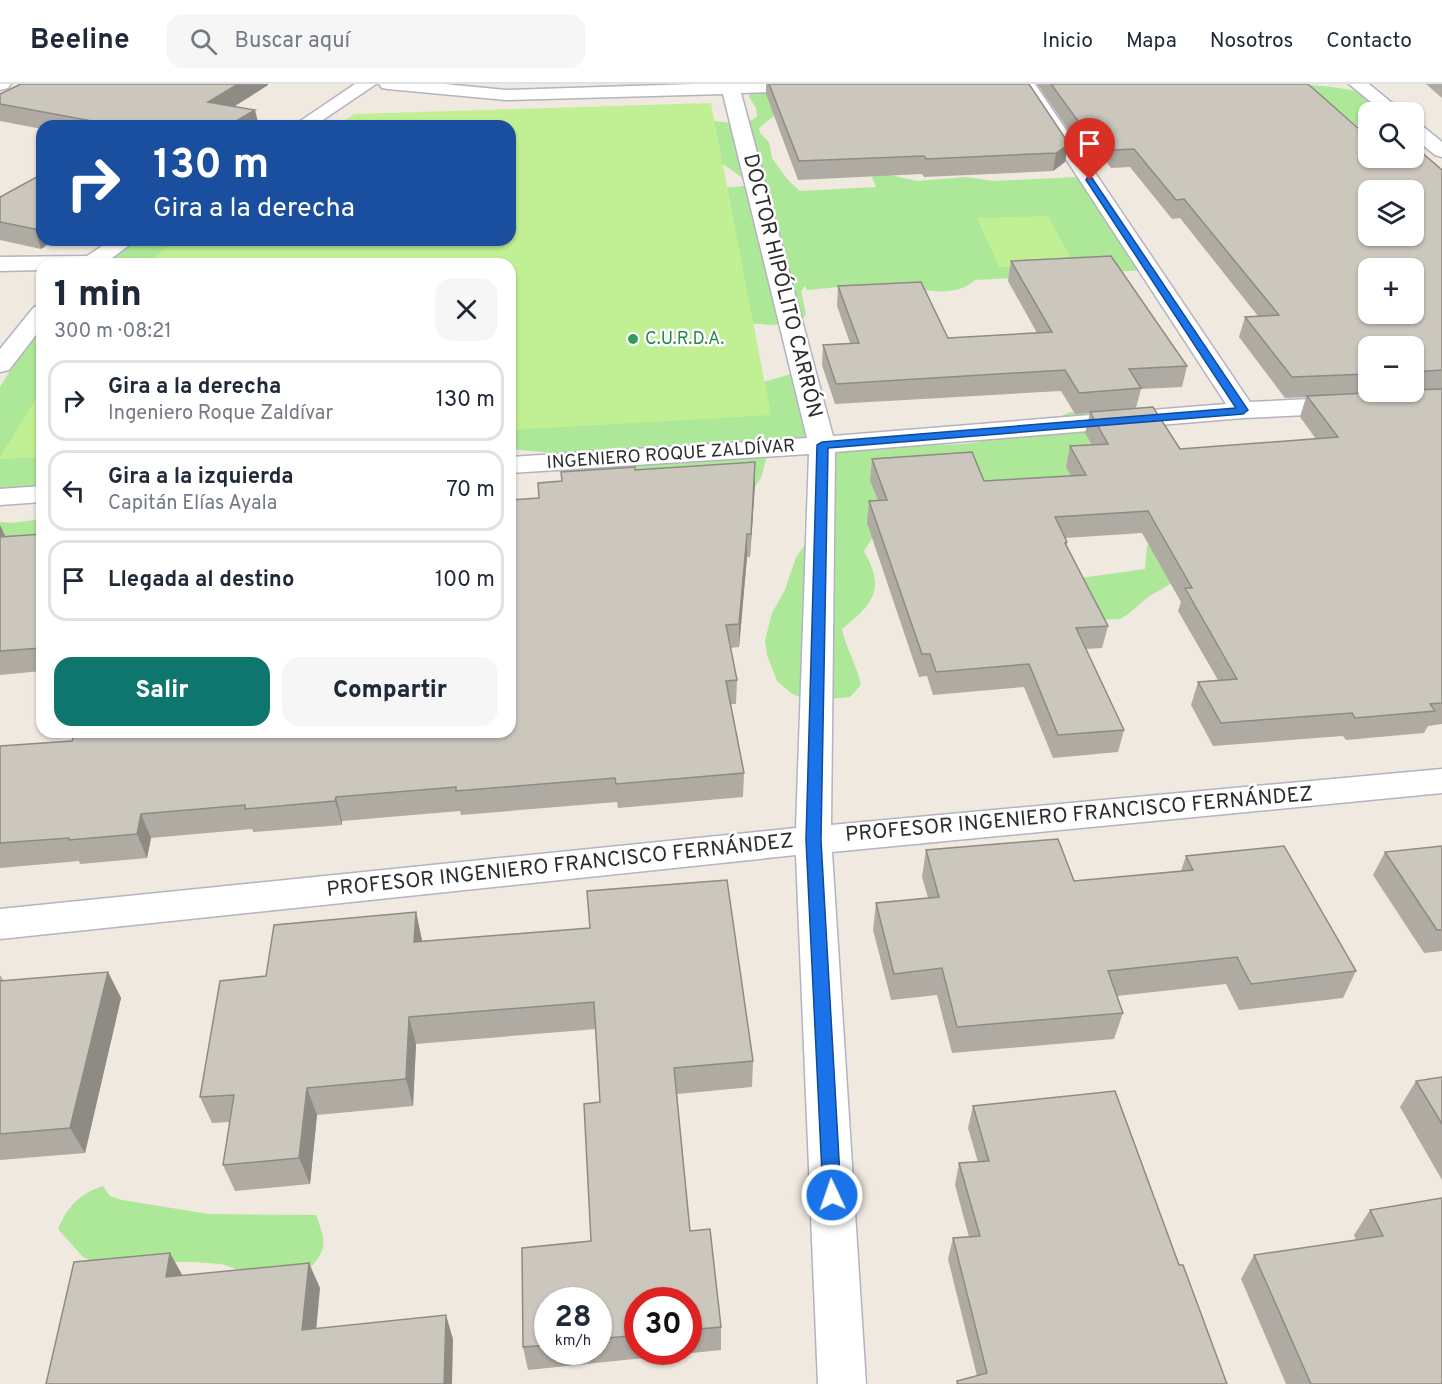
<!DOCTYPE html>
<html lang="es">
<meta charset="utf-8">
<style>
body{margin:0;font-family:Overpass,sans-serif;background:#f6f6f7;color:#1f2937;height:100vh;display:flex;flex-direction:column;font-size:22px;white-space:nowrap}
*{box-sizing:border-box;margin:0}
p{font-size:20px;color:#747a83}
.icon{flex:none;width:33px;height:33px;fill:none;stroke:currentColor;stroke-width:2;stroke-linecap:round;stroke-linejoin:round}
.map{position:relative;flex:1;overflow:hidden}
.sheet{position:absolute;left:36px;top:174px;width:480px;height:480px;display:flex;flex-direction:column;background:#fff;border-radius:18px;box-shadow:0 2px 4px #0004}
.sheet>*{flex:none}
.hud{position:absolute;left:36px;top:36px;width:480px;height:126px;border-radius:18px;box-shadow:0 2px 4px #0004;background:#1a4fa0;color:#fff;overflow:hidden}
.fabs{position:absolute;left:1358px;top:18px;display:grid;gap:12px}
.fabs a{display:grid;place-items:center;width:66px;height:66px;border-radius:12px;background:#fff;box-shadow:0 2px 4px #0004;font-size:30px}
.speed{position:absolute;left:534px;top:1203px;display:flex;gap:12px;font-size:30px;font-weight:700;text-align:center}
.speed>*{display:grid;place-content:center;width:78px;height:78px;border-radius:50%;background:#fff;box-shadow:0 2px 4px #0004;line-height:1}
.speed small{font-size:15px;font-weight:400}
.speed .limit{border:9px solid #d22;background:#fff;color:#111}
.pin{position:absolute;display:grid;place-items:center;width:51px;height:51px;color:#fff;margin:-62px -26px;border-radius:50% 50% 50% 0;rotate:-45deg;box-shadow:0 0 6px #0007}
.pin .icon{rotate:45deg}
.me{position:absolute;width:66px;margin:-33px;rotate:357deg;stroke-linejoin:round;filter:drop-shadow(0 0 4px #0008)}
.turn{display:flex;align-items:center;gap:21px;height:126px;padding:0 18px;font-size:27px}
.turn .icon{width:78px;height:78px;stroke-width:2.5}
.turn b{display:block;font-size:42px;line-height:51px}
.round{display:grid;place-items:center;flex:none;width:63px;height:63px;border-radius:18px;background:#f6f6f7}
.headline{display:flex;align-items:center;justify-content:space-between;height:102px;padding:0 18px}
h1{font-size:36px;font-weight:800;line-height:45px}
.cta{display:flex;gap:12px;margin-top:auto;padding:12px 18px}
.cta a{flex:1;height:69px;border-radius:18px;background:#0f766e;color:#fff;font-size:24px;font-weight:800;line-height:69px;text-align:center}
.cta a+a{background:#f6f6f7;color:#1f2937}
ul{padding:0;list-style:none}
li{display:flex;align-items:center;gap:18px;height:81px;margin:0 12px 9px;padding:0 6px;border:3px solid #e0e1e3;border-radius:18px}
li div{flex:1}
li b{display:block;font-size:22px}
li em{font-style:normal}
header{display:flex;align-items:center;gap:36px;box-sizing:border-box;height:84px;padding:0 30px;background:#fff;border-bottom:2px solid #e0e1e3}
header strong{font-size:28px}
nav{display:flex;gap:33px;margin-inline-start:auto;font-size:21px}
.search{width:420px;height:54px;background:#f6f6f7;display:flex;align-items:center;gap:15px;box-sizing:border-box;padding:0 21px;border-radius:18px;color:#747a83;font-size:22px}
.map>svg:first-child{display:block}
</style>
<header>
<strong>Beeline</strong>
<div class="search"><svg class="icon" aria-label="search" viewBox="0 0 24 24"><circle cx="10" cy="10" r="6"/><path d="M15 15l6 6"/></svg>Buscar aquí</div>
<nav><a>Inicio</a><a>Mapa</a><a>Nosotros</a><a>Contacto</a></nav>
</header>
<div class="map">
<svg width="1442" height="1300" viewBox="0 0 1442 1300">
<rect width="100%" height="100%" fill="#efe9df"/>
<!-- green -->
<g fill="#ade898">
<path d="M 1254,0 C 1305,0 1368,0 1408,28 L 1368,28 L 1368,68 L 1341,49 L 1364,46 C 1350,38 1342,26 1326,20 C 1304,10 1277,6 1254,0 Z"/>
<path d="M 780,6 L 775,31 L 759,44 L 760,49 L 769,58 L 772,74 L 788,96 L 800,107 L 876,103 L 872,93 L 881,89 L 917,97 L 966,93 L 993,97 L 1076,93 L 1146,186 L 975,196 C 952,217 918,203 891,201 C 864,199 834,204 807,206 L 805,202 L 801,207 L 806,230 L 802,236 L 774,241 L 746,239 L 688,100 C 708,101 731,107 750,100 C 744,94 722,79 713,75 L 713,37 C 727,38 746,43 757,32 L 756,24 L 749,13 L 751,9 Z"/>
<path d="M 138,156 L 352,156 L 244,180 L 94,180 L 114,165 Z"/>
<path d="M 42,229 L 42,417 L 0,417 L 0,303 L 16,277 L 20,260 Z"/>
<path d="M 791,290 L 807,300 L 813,345 L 800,357 L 768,367 L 761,394 L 754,404 L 579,393 L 583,378 L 575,371 L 510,365 L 510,325 L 763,298 Z"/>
<path d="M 1070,328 C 1116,330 1138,345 1177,367 L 879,444 L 864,467 C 886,506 873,520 842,545 C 846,565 857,581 861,601 L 850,613 L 807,617 L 791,609 L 777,597 L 767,571 L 765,557 L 772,529 L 785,506 L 796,473 L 812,452 L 833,365 L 964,360 L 979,358 L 1003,346 L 1037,344 Z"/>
<path d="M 42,435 L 42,467 L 0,458 L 0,438 L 12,439 Z"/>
<path d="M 1151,458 L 1172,499 L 1148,513 L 1127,531 L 1120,535 L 1099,536 L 1080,494 L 1145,485 L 1147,462 Z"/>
<path d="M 103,1102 L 110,1112 L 122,1116 L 209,1130 L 316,1131 C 325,1156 329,1164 309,1185 L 248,1189 L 222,1180 L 193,1178 L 94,1178 L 83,1173 L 58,1145 C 68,1122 79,1110 103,1102 Z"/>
</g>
<!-- pitch -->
<g fill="#c1f094">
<path d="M 711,19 L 771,331 L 510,346 L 510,180 L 144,180 L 178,156 L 510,156 L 510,42 L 337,42 L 354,30 Z"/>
<path d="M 1048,132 L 1075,182 L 999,183 L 977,134 Z"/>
<path d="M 42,305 L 42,373 L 0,375 L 0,373 Z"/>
</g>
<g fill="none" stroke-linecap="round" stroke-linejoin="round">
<defs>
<g id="street">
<path d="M 355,0 L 376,0 L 314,42 L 293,42 Z"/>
<path d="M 379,0 L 444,0 L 506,6 L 694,0 L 874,0 L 871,4 L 865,5 L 741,9 L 833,352 L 1226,320 L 1017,0 L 1035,0 L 1250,318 L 1349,313 L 1358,316 L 1362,321 L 1358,326 L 1349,329 L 1243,334 L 835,368 L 831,741 L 1442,685 L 1442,709 L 832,768 L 866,1300 L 818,1300 L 796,771 L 0,855 L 0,825 L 796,744 L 809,370 L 510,389 L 510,373 L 807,354 L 723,10 L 506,16 L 388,5 L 382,4 Z"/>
<path d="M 1349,0 L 1369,0 L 1403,28 L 1383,28 Z"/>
<path d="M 1413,38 L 1420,40 L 1442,58 L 1442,73 L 1435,71 L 1413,53 Z"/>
<path d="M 111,156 L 136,156 L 104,180 L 42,180 L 42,186 L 0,187 L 0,173 L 87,172 Z"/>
<path d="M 42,221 L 42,243 L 9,286 L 0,288 L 0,265 L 34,223 Z"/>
<path d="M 42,402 L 42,418 L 0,421 L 0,405 Z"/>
</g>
<path id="secondary" d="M 0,0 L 11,0 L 8,4 L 0,6 Z"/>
</defs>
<!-- street casing -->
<use href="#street" stroke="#b3b3c1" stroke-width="3"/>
<!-- secondary casing -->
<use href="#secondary" stroke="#b3b3c1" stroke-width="3"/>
<!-- street -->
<use href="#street" fill="#fff" fill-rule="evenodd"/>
<!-- secondary -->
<use href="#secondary" fill="#fff" fill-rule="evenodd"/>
</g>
<!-- wall -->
<g fill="#afaba3" fill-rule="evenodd">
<path d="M 21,0 L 268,0 L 268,1 L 234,22 L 259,42 L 42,42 L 42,45 L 0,37 L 0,10 Z"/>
<path d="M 766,0 L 1029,0 L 1065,78 L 1053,87 L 924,93 L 922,90 L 798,96 L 766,10 Z"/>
<path d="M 1037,0 L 1308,0 L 1368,74 L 1442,86 L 1442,640 L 1428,642 L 1424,649 L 1346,656 L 1343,652 L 1213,662 L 1191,621 L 1198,598 L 1218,596 L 1178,527 L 1181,518 L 1142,449 L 1065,454 L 1067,458 L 1067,462 L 1108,542 L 1102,564 L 1086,565 L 1124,646 L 1118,668 L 1053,674 L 1024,603 L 933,611 L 927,592 L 919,593 L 867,439 L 869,417 L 878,416 L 870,397 L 872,375 L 984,397 L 1071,392 L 1066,383 L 1070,362 L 1092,361 L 1085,349 L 1090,329 L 1075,330 L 1061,307 L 835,320 L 822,281 L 823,261 L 850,259 L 837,222 L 838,202 L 948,254 L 1037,249 L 1008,197 L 1011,177 L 1187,282 L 1182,303 L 1141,305 L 1136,324 L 1180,365 L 1316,355 L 1300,333 L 1306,313 L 1285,314 L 1239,253 L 1245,233 L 1258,232 L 1180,134 L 1172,135 L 1130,83 L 1111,84 L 1092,60 L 1082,66 ZM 1368,262 L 1413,262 L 1413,308 L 1368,308 Z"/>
<path d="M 1426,0 L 1442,0 L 1442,14 Z"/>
<path d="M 42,90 L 47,161 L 41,165 L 0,156 L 0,113 Z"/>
<path d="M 635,386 L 755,401 L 750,473 L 747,473 L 739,563 L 730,564 L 737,596 L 736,620 L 731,620 L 744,689 L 743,713 L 618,724 L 617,718 L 461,731 L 460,727 L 342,737 L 342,741 L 253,748 L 252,745 L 151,754 L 147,774 L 80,780 L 79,777 L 0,784 L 0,662 L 510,648 L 539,414 L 562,397 Z"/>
<path d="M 0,441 L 5,452 L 42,450 L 42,587 L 0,591 Z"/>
<path d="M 1442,762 L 1442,867 L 1424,869 L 1373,791 L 1385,768 Z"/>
<path d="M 926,766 L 1074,797 L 1181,787 L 1186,772 L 1356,887 L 1343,914 L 1239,926 L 1226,900 L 1117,912 L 1123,929 L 1114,955 L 952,969 L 937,911 L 891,916 L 873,846 L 876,819 L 928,814 L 922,793 Z"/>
<path d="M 727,796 L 753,977 L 752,1003 L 677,1010 L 690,1147 L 710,1145 L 721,1243 L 721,1266 L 528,1286 L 523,1263 L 522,1164 L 591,1157 L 584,1020 L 600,1018 L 596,945 L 416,960 L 413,1022 L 317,1031 L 310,1100 L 235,1107 L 223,1081 L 230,1038 L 212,1039 L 200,1013 L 220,897 L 266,892 L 274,841 L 416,828 L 422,857 L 590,844 L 587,807 ZM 548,1216 L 598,1216 L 598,1268 L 548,1268 ZM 638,1216 L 688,1216 L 688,1268 L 638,1268 Z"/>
<path d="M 108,888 L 121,914 L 85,1069 L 0,1076 L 0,891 L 4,897 Z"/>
<path d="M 1442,993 L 1442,1096 L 1400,1023 L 1416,997 Z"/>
<path d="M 973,1022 L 1179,1181 L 1227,1300 L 956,1300 L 957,1297 L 977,1292 L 948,1175 L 953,1154 L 969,1153 L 955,1101 L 959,1079 L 978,1078 L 968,1044 Z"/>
<path d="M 1442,1114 L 1442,1300 L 1286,1300 L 1241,1195 L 1254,1171 L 1356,1156 L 1354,1151 L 1370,1126 Z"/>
</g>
<!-- shaded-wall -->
<g fill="#8e8b84">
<path d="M 238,0 L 268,0 L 268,1 L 213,36 L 208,18 Z"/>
<path d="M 255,26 L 259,42 L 228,42 Z"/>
<path d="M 1095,42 L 1092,60 L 1082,66 L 1086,48 Z"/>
<path d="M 1069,60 L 1065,78 L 1053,87 L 1056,69 Z"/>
<path d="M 42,142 L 42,156 L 80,156 L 47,161 L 41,165 L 35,145 Z"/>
<path d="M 755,378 L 755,401 L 750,473 L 751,450 Z"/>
<path d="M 0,441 L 10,463 L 0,465 Z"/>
<path d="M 747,450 L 747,473 L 739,563 L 739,540 Z"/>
<path d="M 336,713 L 342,737 L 342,741 L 335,717 Z"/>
<path d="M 141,730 L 151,754 L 147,774 L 137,750 Z"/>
<path d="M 416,828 L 422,856 L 420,885 L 414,858 Z"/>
<path d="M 108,888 L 121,914 L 85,1069 L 70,1044 Z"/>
<path d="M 409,933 L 416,960 L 413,1022 L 406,995 Z"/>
<path d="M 307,1004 L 317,1031 L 310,1100 L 299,1074 Z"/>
<path d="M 170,1169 L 184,1194 L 166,1193 Z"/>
<path d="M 309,1179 L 320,1204 L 314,1270 L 302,1246 Z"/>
<path d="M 446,1231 L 453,1255 L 452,1300 L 444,1300 Z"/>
</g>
<!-- building -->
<g fill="#cbc7bd" stroke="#8e8b84" stroke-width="1.5" fill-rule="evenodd">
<path d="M 21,0 L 238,0 L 208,18 L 255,26 L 228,42 L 119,42 L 0,20 L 0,10 Z"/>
<path d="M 769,0 L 1029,0 L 1069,60 L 1056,69 L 926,75 L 924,72 L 799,77 Z"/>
<path d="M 1051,0 L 1308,0 L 1368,53 L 1368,74 L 1413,74 L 1413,61 L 1442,86 L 1442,286 L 1413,288 L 1413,262 L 1368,262 L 1368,290 L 1292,293 L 1245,233 L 1279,231 L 1184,115 L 1176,116 L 1134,65 L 1114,66 L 1095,42 L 1086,48 ZM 1368,106 L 1413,106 L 1413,152 L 1368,152 ZM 1368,184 L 1413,184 L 1413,230 L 1368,230 Z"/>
<path d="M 42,90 L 42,142 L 35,145 L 0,138 L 0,113 Z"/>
<path d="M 1111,172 L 1187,282 L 1129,285 L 1141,304 L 1079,309 L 1065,286 L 836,300 L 823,261 L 859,259 L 838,202 L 921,198 L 948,254 L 1052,248 L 1011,177 Z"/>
<path d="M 1442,305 L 1442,619 L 1430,620 L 1435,627 L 1355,634 L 1352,629 L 1221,639 L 1198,598 L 1237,595 L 1185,504 L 1192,504 L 1148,427 L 1055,433 L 1067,458 L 1065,459 L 1108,542 L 1076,544 L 1124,646 L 1058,651 L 1029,580 L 936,588 L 930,570 L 922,570 L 869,417 L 887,416 L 872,375 L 972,368 L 984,397 L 1086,391 L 1070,362 L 1108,360 L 1090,328 L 1153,323 L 1180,365 L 1338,353 L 1307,312 L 1389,308 L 1413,308 L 1413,306 Z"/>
<path d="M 755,378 L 751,450 L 747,450 L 739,540 L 726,541 L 737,596 L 726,597 L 744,689 L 616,700 L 615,694 L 456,707 L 456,703 L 336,713 L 335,717 L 245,725 L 245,721 L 141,730 L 137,750 L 69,756 L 69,754 L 0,759 L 0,662 L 72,657 L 75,648 L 510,648 L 510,416 L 539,414 L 538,399 L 562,397 L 561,388 L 635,383 L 635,386 Z"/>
<path d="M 42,450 L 42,564 L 0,567 L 0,453 Z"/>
<path d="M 1058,755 L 1074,797 L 1193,786 L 1186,772 L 1284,762 L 1356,887 L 1251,900 L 1237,873 L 1108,887 L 1123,929 L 957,943 L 942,884 L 894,890 L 876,819 L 939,813 L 926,766 Z"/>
<path d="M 1442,762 L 1442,846 L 1437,846 L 1385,768 Z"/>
<path d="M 727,796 L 753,977 L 674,984 L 690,1147 L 710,1145 L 721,1243 L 688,1246 L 688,1216 L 638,1216 L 638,1251 L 598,1255 L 598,1216 L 548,1216 L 548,1261 L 523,1263 L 522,1164 L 591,1157 L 584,1020 L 600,1018 L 594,918 L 409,933 L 406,995 L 307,1004 L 299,1074 L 223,1081 L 234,1011 L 200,1013 L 220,897 L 266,892 L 274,841 L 416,828 L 414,858 L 590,844 L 587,807 Z"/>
<path d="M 108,888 L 70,1044 L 0,1050 L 0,897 Z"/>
<path d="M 1442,993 L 1442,1040 L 1416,997 Z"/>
<path d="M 1115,1007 L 1179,1181 L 1183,1181 L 1227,1300 L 958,1300 L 957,1297 L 987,1289 L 953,1154 L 980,1152 L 959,1079 L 989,1077 L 973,1022 Z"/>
<path d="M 1442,1114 L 1442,1300 L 1311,1300 L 1254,1171 L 1383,1152 L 1370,1126 Z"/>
<path d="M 170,1169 L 166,1193 L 309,1179 L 302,1246 L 446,1231 L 444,1300 L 46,1300 L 74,1178 Z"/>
</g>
<!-- route -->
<path fill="#1a73e8" stroke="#114b97" stroke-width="1.5" d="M 1087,94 L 1092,94 L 1248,326 L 1243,330 L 828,364 L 821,756 L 841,1111 L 838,1117 L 832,1119 L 825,1117 L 823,1111 L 806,756 L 817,361 L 822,358 L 1236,324 L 1086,96 Z"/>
<!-- markers -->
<circle fill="#2e9e5b" stroke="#fff" stroke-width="2" cx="633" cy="255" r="6"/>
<g text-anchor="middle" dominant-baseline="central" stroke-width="5" stroke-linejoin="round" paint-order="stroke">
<!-- far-leisure labels -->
<g font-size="18" fill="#27864d" stroke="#fff" text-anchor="start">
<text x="645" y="255">C.U.R.D.A.</text>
</g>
<!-- far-street labels -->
<g font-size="18" fill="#2d2d2d" stroke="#fff">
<text transform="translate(671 371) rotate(-4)">INGENIERO ROQUE ZALDÍVAR</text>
</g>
<!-- street labels -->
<g font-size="21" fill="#2d2d2d" stroke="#fff">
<text transform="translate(782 202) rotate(76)">DOCTOR HIPÓLITO CARRÓN</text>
<text transform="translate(1079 731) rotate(-5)">PROFESOR INGENIERO FRANCISCO FERNÁNDEZ</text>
<text transform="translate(560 782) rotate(-6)">PROFESOR INGENIERO FRANCISCO FERNÁNDEZ</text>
</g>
</g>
</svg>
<div class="fabs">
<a><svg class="icon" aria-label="search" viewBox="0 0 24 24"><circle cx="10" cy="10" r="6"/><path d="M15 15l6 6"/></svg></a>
<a><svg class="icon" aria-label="layers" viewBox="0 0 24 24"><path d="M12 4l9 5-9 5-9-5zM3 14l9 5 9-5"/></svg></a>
<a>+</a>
<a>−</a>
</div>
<div class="speed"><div>28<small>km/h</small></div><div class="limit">30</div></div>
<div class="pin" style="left:1090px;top:96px;background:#d93025"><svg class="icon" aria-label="arrive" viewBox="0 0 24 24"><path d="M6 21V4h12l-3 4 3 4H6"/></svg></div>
<svg class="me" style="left:832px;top:1111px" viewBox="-20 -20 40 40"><circle r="17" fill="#1a73e8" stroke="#fff" stroke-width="3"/><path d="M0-11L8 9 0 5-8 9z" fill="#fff"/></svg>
<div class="hud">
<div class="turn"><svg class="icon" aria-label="right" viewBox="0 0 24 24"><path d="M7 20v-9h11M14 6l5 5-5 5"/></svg><div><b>130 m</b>Gira a la derecha</div></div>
</div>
<section class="sheet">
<div class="headline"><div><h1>1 min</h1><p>300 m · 08:21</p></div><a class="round"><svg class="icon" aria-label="close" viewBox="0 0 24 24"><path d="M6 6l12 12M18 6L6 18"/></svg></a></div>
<ul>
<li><svg class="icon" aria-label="right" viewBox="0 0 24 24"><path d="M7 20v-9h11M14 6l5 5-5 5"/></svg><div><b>Gira a la derecha</b><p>Ingeniero Roque Zaldívar</p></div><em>130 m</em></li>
<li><svg class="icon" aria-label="left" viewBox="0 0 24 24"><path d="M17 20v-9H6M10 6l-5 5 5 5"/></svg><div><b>Gira a la izquierda</b><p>Capitán Elías Ayala</p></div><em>70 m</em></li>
<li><svg class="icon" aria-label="arrive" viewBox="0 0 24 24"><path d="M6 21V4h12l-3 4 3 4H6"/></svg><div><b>Llegada al destino</b></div><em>100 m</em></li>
</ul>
<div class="cta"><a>Salir</a><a>Compartir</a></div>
</section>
</div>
